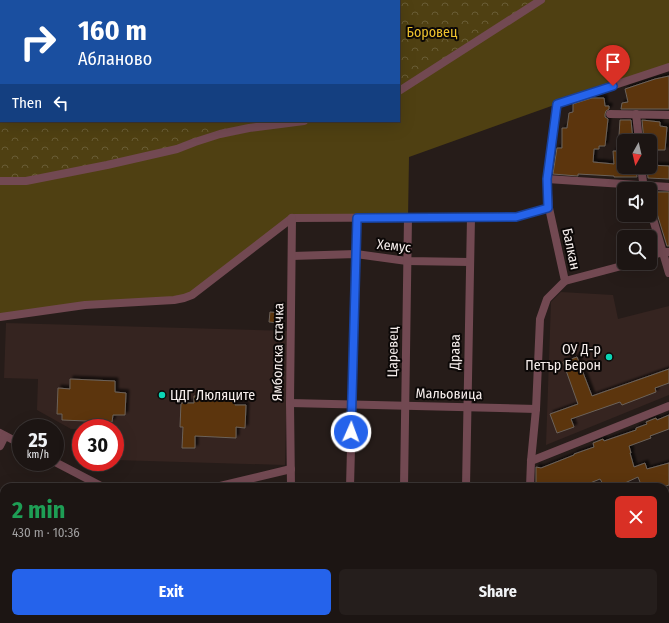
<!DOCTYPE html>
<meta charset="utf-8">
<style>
body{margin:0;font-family:"Fira Sans Condensed",sans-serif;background:#251e1c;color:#f1f3f6;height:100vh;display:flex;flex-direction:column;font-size:15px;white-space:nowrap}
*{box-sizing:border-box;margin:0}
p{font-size:13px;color:#a09fa0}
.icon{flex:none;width:22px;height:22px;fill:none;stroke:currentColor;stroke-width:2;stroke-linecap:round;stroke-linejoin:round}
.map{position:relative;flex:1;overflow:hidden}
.details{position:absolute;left:0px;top:483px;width:669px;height:140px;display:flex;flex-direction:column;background:#1c1513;border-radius:12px 12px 0 0;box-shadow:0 4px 16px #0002,0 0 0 1px #3a3433}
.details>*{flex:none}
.top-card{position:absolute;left:0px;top:0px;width:400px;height:122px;box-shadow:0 4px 16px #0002,0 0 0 1px #3a3433;background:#1a4fa0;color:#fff;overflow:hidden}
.needle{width:26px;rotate:188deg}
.fabs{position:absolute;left:617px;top:134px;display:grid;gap:8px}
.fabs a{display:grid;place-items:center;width:40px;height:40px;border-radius:6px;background:#1c1513;box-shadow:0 4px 16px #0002,0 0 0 1px #3a3433;font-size:20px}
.speed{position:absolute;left:12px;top:419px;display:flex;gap:8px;font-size:20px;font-weight:700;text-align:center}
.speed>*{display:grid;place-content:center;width:52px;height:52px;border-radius:50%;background:#1c1513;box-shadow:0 4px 16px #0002,0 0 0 1px #3a3433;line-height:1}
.speed small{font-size:10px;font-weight:400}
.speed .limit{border:6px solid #d22;background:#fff;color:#111}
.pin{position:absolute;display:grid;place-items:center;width:34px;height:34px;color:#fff;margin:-41px -17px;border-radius:50% 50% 50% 0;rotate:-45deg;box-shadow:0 0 4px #0007}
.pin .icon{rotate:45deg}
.me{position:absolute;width:44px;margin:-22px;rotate:2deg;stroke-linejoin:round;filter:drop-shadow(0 0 3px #0008)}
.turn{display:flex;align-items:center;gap:14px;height:84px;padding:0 12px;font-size:18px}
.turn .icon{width:52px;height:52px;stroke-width:2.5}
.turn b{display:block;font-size:28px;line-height:34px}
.then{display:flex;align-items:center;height:38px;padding:0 12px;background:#0003;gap:8px;font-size:15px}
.round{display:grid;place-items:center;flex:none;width:42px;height:42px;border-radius:6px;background:#251e1c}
.summary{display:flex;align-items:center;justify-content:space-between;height:68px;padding:0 12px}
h1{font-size:24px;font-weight:700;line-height:30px;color:#1e9e55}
.button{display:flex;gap:8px;margin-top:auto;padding:8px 12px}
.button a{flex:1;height:46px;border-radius:6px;background:#2563eb;color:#fff;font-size:16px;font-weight:700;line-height:46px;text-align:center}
.button a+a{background:#251e1c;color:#f1f3f6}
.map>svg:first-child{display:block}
</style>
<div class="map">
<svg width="669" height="623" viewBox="0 0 669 623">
<defs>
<pattern id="forest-crowns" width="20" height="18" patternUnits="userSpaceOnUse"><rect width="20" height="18" fill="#4f4012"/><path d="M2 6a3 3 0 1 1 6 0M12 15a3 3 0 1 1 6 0" fill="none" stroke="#695c35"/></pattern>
<filter id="shadow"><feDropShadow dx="3" dy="-3" stdDeviation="1" flood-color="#0009"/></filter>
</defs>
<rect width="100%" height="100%" fill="#261c19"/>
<!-- built -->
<g fill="#352420">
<path d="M 561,292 L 613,295 L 618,319 L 669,306 L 669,395 L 546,445 L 551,302 Z"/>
<path d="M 6,323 L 288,331 L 285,465 L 115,460 L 115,428 L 71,429 L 37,410 L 38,379 L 4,378 Z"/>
</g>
<!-- green -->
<g fill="#4f4012">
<path d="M 541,0 L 669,0 L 669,67 L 557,104 L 409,157 L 408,218 L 292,218 L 192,295 L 0,315 L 0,181 L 195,142 L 304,121 L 399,121 L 399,91 Z"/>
<path d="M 397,619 L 628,619 L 669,622 L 669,623 L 383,623 Z"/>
</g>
<!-- forest -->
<path fill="url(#forest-crowns)" d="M 0,0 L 541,0 L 399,91 L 399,1 L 1,1 L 1,121 L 304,121 L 249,128 L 107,165 L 0,181 Z"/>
<!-- building -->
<g fill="#5b340a" stroke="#6c625a" filter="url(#shadow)">
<path d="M 669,76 L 669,109 L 621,109 L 622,103 L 628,102 L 625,89 L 655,79 Z"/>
<path d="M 592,98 L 604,98 L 605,106 L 609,106 L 609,109 L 606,111 L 605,114 L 605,117 L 608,119 L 605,146 L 599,146 L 599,149 L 594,149 L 593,162 L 614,164 L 613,151 L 618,151 L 620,120 L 631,120 L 633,141 L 624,141 L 624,167 L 636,167 L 637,177 L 614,177 L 614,176 L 578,174 L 578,176 L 553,174 L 557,148 L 562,148 L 562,128 L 567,128 L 569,113 L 573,112 L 573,104 Z"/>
<path d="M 642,120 L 660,122 L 660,126 L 667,127 L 665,150 L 650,150 L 650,141 L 644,141 Z"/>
<path d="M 650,165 L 669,166 L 669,179 L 648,178 L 647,167 L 650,167 Z"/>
<path d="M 658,192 L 669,192 L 669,246 L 667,246 L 655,207 L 653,205 L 651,204 L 650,193 Z"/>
<path d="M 270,312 L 280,313 L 280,323 L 269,322 Z"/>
<path d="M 577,357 L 592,396 L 669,369 L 669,383 L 655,388 L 656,392 L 622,405 L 620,402 L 571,419 L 574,427 L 557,433 L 550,414 L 578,404 L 563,362 Z"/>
<path d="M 70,379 L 115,381 L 115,392 L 126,393 L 125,415 L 113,415 L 112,422 L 62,420 L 62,414 L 57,414 L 58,388 L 70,389 Z"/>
<path d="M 194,396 L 236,398 L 235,405 L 246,405 L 245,428 L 236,427 L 236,438 L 195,436 L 195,448 L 182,448 L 183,427 L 180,427 L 181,403 L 194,403 Z"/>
<path d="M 669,415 L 669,429 L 650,436 L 651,438 L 629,446 L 631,453 L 630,453 L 634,467 L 645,463 L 647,469 L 669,463 L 669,485 L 663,487 L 642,487 L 638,477 L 616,487 L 605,487 L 600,479 L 580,487 L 543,487 L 543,484 L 536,485 L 536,467 L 541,468 L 574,455 L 574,454 L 594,447 L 593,443 L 603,439 L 604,441 L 636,430 L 636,428 L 647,424 L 646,422 L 656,418 L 657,420 Z"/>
</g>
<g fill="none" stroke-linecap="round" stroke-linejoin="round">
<!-- minor -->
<g stroke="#724952" stroke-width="8">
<path d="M 399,91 L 541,0"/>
<path d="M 610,114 L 669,115"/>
<path d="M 636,114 L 639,141"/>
<path d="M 641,167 L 644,189"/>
<path d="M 547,179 L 669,187"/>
<path d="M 0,181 L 26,181 L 107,165 L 177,149 L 195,142 L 220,134 L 249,128 L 304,121"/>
<path d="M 650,209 L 669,273"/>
<path d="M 292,218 L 516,217 L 549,208"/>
<path d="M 292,256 L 356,254 L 407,261 L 470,262"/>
<path d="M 650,256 L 663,252 L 669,252"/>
<path d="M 565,281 L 633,263"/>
<path d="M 0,317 L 85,305 L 174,300 L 184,298 L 192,295 L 292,218"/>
<path d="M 290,403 L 536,409"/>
<path d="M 0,433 L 21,444"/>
<path d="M 0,446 L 5,436"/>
<path d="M 531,461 L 669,406"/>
<path d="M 55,462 L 103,487"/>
<path d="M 216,487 L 291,469"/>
<path d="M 291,487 L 290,403 L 292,218"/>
<path d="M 350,487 L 357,218"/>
<path d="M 404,487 L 408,218"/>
<path d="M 466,487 L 471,217"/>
<path d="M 530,487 L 531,461 L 536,409 L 540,319 L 547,299 L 565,281 L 549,208 L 547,179 L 557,104 L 669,67"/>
<path d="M 665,501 L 669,498"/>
<path d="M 0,506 L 4,508"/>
<path d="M 665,564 L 669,563"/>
<path d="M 0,578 L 4,580"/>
<path d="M 83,619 L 91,623"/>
<path d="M 208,619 L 212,623"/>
<path d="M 283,619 L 286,623"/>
<path d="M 6,623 L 8,619"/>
<path d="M 70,623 L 71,619"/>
</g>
<!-- secondary -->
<path stroke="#a15f6f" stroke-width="11" d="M 455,623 L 482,623"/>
</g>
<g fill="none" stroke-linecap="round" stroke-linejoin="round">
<defs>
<path id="route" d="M 351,432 L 357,218 L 516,217 L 548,208 L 547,179 L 557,104 L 613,86"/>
</defs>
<!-- route casing -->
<use href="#route" stroke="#184099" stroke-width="10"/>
<!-- route -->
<use href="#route" stroke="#2563eb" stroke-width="7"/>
</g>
<!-- markers -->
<g fill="#0bd5b5" stroke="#0c0807" stroke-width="1.5">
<circle cx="609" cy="357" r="4"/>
<circle cx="162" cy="395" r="4"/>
</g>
<g text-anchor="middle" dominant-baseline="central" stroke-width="4" stroke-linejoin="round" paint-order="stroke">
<!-- park labels -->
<g font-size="14" fill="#eec22e" stroke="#0c0807">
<text x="432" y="32">Боровец</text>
</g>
<!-- street labels -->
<g font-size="14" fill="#f7efed" stroke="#0c0807">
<text transform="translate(394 246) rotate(6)">Хемус</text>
<text transform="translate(571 249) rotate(78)">Балкан</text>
<text transform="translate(278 352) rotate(-89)">Ямболска стачка</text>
<text transform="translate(393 352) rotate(-89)">Царевец</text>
<text transform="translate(455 352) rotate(-89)">Драва</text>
<text transform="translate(449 394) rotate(1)">Мальовица</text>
</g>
<!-- poi labels -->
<g font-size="14" fill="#f7efed" stroke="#0c0807" text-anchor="end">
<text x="601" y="349">ОУ Д-р<tspan x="601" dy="16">Петър Берон</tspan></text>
<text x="170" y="395" text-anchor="start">ЦДГ Люляците</text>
</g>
</g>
</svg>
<div class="fabs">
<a><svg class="needle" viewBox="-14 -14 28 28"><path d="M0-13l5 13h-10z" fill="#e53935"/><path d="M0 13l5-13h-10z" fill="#a09fa0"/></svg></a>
<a><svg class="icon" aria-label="sound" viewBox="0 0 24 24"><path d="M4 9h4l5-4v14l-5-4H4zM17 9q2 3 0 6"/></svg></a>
<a><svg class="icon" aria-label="search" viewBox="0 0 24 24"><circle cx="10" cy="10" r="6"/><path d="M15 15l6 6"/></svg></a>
</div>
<div class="speed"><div>25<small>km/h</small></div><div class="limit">30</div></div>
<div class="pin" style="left:613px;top:86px;background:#d93025"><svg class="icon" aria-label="arrive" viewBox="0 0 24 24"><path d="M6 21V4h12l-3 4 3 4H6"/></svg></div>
<svg class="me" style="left:351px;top:432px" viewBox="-20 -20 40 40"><circle r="17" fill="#2563eb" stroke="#fff" stroke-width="3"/><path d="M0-11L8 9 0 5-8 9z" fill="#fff"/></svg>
<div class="top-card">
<div class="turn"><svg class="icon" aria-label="right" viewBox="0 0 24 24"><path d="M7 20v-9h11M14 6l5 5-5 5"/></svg><div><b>160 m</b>Абланово</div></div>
<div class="then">Then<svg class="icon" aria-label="left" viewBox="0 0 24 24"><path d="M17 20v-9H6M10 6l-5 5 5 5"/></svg></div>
</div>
<section class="details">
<div class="summary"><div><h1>2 min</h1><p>430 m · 10:36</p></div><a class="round" style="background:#d93025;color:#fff"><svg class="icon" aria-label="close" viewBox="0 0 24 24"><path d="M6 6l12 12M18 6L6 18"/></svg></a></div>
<div class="button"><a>Exit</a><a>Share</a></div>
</section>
</div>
